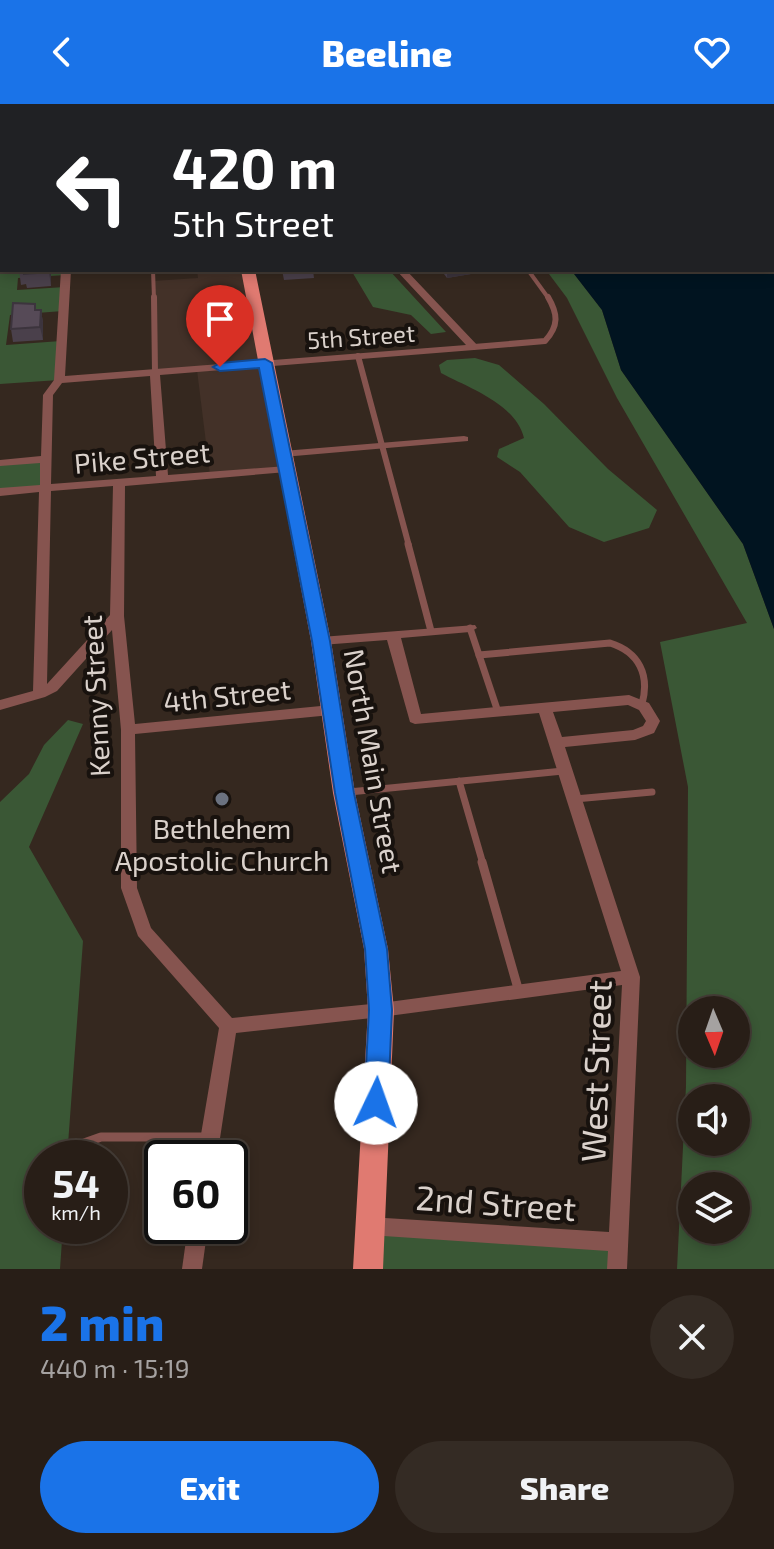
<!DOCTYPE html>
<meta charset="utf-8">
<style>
body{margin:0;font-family:"Exo 2",sans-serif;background:#342b24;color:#f1f3f6;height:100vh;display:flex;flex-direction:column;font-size:30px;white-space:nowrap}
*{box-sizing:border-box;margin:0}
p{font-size:26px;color:#a5a2a1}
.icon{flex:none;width:44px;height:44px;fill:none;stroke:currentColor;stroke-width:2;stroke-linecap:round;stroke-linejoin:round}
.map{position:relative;height:1165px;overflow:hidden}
.sheet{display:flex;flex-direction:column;background:#281e17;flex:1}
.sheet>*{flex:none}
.top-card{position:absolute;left:0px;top:0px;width:774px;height:168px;box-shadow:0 4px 12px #0003,0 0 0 2px #443c36;background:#202124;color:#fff;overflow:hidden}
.needle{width:52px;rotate:178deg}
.controls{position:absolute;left:678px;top:892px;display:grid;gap:16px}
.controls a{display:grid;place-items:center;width:72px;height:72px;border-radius:50%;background:#281e17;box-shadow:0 4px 12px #0003,0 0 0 2px #443c36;font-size:40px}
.speed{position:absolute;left:24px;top:1036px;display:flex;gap:16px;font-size:40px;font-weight:700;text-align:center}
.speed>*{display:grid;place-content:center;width:104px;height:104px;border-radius:50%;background:#281e17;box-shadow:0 4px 12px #0003,0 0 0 2px #443c36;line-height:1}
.speed small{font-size:20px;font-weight:400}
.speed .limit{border:4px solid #111;border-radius:12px;background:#fff;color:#111}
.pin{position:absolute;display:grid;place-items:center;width:68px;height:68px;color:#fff;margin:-82px -34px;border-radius:50% 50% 50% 0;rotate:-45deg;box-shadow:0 0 8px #0007}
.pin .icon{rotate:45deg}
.me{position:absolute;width:88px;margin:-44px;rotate:3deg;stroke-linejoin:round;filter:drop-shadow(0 0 6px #0008)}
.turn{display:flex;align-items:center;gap:28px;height:168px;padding:0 40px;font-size:36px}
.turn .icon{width:104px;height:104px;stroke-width:2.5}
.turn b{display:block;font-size:56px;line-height:68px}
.round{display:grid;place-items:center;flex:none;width:84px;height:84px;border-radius:42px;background:#342b24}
.overview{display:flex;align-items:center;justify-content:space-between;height:136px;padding:0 40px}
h1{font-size:48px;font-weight:800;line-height:60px;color:#1a73e8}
.button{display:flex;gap:16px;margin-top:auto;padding:16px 40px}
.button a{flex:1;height:92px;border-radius:48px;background:#1a73e8;color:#fff;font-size:32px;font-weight:800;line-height:92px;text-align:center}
.button a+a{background:#342b24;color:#f1f3f6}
header{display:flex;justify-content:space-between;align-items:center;height:104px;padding:0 40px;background:#1a73e8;color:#fff;font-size:36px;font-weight:800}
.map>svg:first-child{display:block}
</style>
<header><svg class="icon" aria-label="back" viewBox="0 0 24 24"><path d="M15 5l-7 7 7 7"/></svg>Beeline<svg class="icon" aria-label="heart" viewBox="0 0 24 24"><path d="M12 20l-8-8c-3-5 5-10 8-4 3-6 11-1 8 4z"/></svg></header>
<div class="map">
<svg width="774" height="1165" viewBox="0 0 774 1165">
<rect width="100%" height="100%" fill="#35281f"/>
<!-- commercial -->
<path fill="#433128" d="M 197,166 L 248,166 L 287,365 L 210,371 L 197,266 L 155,269 L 153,177 L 198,174 Z"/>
<!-- green -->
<g fill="#3a5735" fill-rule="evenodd">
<path d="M 0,163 L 2,166 L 66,166 L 66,171 L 18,174 L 17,186 L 65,183 L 63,207 L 10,211 L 6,241 L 61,237 L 59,276 L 0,280 Z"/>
<path d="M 351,166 L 389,166 L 446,228 L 431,230 L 411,211 L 373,203 Z"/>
<path d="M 546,166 L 571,166 L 602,206 L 621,266 L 743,440 L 774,525 L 774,1165 L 677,1165 L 686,982 L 688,683 L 660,538 L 747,519 L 617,294 L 567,194 ZM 692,906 L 736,906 L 736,950 L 692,950 ZM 692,994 L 736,994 L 736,1038 L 692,1038 ZM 692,1082 L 736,1082 L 736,1126 L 692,1126 Z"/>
<path d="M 475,254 L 499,261 L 544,300 L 608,365 L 657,406 L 649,424 L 604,438 L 569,423 L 520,368 L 497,353 L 499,345 L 524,334 C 516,300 469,284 441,269 L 439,261 L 447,256 Z"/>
<path d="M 46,355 L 45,384 L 0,388 L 0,359 Z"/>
<path d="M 68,616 L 83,620 L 29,743 L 83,837 L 67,1054 L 42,1054 L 42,1122 L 63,1122 L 60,1165 L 0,1165 L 0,698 L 29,670 L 44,641 Z"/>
<path d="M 369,1122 L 619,1138 L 617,1165 L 368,1165 Z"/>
</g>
<!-- water -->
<path fill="#011420" d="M 416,0 L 774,0 L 774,525 L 743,440 L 621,266 L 602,206 L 571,166 L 772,166 L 772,2 Z"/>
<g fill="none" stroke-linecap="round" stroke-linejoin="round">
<!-- service-far3 -->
<g stroke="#86544f" stroke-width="4">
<path d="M 153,166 L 154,195"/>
<path d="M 528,166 L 549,195"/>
</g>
<!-- service-far2 -->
<g stroke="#86544f" stroke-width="6">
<path d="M 154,193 L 155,269"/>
<path d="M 474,243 L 545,237 C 559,222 558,210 548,193"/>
<path d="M 358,252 L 409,442"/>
</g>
<!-- service-far1 -->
<g stroke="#86544f" stroke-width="7">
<path d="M 408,440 L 431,527"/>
<path d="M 470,524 L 498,608"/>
<path d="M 479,551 L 610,539 C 639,548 650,571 642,600"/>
<path d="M 459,677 L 483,760"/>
<path d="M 349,688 L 563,667"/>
<path d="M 575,695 L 652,688"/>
</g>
<!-- service -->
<g stroke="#86544f" stroke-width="9">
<path d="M 482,758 L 519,888"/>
<path d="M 80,1054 L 84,1039 L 101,1033 L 208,1033"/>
</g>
<!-- minor -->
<g fill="#86544f" fill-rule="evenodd">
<path d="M 344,0 L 352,0 L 353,2 L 345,2 Z"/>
<path d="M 61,166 L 71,166 L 65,272 L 466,241 L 396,166 L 406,166 L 479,243 L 474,246 L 160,271 L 168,371 L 287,362 L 293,365 L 287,368 L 125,382 L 124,512 L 135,620 L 331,601 L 338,606 L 331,611 L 135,630 L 137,784 L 151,824 L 232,914 L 381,899 L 621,867 L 539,609 L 415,620 L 410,618 L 387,536 L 321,541 L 314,537 L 321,533 L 475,521 L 477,524 L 470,528 L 401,534 L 421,610 L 629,591 L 649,599 L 660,617 L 654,629 L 635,636 L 565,643 L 640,873 L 627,1165 L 607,1165 L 608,1147 L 369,1131 L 362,1129 L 359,1122 L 362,1115 L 369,1113 L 609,1128 L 622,881 L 381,913 L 236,929 L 217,1054 L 197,1054 L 219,924 L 138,832 L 121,784 L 121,626 L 112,526 L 57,587 L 45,593 L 0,606 L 0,596 L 33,587 L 39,388 L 0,392 L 0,384 L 40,381 L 40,359 L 0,362 L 0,356 L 41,352 L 43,291 L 54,276 ZM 150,272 L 156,372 L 51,380 L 53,291 L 62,279 ZM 113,382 L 110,511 L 47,580 L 51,387 ZM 628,601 L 639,606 L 646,617 L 643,622 L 633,626 L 562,633 L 553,608 Z"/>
<path d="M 464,332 L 468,333 L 468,337 L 283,353 L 277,350 L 283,347 Z"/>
<path d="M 188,1122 L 208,1122 L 202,1165 L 182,1165 Z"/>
</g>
<!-- primary -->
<g fill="#e07a71" fill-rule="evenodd">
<rect x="63" y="0" width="10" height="2"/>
<rect x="213" y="0" width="10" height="2"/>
<path d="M 241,166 L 255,166 L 331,537 L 355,689 L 388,845 L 394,906 L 383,1165 L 353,1165 L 368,906 L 364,845 L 333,689 L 311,537 Z"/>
</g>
</g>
<!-- wall -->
<g fill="#4a404b">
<path d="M 19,166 L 51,166 L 51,182 L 27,184 L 26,180 L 21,181 Z"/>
<path d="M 282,166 L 313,166 L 314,174 L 284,176 Z"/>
<path d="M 441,166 L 483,166 L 483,168 L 447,174 Z"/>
<path d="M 37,206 L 41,206 L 43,219 L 43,236 L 13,238 L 11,225 Z"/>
</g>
<!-- shaded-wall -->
<g fill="#3c343d">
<path d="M 49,166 L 51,166 L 51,182 L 49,168 Z"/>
<path d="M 447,166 L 483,166 L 483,168 L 447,174 Z"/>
<path d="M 41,206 L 43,219 L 43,236 L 40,223 Z"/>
</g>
<!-- building -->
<g fill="#564a57" stroke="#3c343d" stroke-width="2">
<path d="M 0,0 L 52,0 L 52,2 L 2,2 L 2,53 L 0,50 Z"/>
<rect x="83" y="0" width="52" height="2"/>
<rect x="166" y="0" width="39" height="2"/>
<path d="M 235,0 L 268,0 L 269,2 L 236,2 Z"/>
<path d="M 314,0 L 344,0 L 345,2 L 314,2 Z"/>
<path d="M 19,166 L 49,166 L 49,168 L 24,170 L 24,166 Z"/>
<path d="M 13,199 L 35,200 L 35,206 L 41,206 L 40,223 L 11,225 Z"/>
</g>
<!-- route -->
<path fill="#1a73e8" stroke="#114b97" stroke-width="2" d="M 265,255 L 272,259 L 330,537 L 354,689 L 387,845 L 392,906 L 388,999 L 385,1006 L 376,1009 L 367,1006 L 364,999 L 369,906 L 365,845 L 335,689 L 312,537 L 259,264 L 220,267 L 213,263 L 220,259 Z"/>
<!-- markers -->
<circle fill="#6b7280" stroke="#18120e" stroke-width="3" cx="222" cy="695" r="8"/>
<g text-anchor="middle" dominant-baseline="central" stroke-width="8" stroke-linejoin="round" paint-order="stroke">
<!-- far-street labels -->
<g font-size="24" fill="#dad1cb" stroke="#18120e">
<text transform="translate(361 232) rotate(-4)">5th Street</text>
</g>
<!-- street labels -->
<g font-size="28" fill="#dad1cb" stroke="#18120e">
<text transform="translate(142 353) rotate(-5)">Pike Street</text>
<text transform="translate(227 591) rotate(-6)">4th Street</text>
<text transform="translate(95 592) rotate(-93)">Kenny Street</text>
<text transform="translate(374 657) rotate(80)">North Main Street</text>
</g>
<!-- poi labels -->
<g font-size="28" fill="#dad1cb" stroke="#18120e">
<text x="222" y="724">Bethlehem<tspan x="222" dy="32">Apostolic Church</tspan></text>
</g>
<!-- near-street labels -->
<g font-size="34" fill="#dad1cb" stroke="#18120e">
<text transform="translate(595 967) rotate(-88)">West Street</text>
<text transform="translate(496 1098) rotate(4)">2nd Street</text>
</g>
</g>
</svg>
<div class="controls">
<a><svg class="needle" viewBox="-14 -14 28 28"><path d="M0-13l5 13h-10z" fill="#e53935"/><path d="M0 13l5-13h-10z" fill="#a5a2a1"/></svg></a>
<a><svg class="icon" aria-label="sound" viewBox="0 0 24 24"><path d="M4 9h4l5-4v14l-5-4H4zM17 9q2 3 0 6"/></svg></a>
<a><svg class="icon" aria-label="layers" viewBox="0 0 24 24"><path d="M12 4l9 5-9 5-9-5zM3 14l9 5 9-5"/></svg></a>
</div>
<div class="speed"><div>54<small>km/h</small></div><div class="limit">60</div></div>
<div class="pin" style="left:220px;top:263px;background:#d93025"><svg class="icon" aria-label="arrive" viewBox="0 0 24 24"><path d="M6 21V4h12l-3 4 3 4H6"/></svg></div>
<svg class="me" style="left:376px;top:999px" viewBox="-20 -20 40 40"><circle r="19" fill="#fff"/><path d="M0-13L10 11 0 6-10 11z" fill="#1a73e8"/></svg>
<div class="top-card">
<div class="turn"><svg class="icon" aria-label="left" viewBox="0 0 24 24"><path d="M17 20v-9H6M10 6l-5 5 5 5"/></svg><div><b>420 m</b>5th Street</div></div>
</div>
</div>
<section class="sheet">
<div class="overview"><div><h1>2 min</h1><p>440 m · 15:19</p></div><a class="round"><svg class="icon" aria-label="close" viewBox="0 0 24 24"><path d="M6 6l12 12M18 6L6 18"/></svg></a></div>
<div class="button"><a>Exit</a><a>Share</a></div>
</section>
